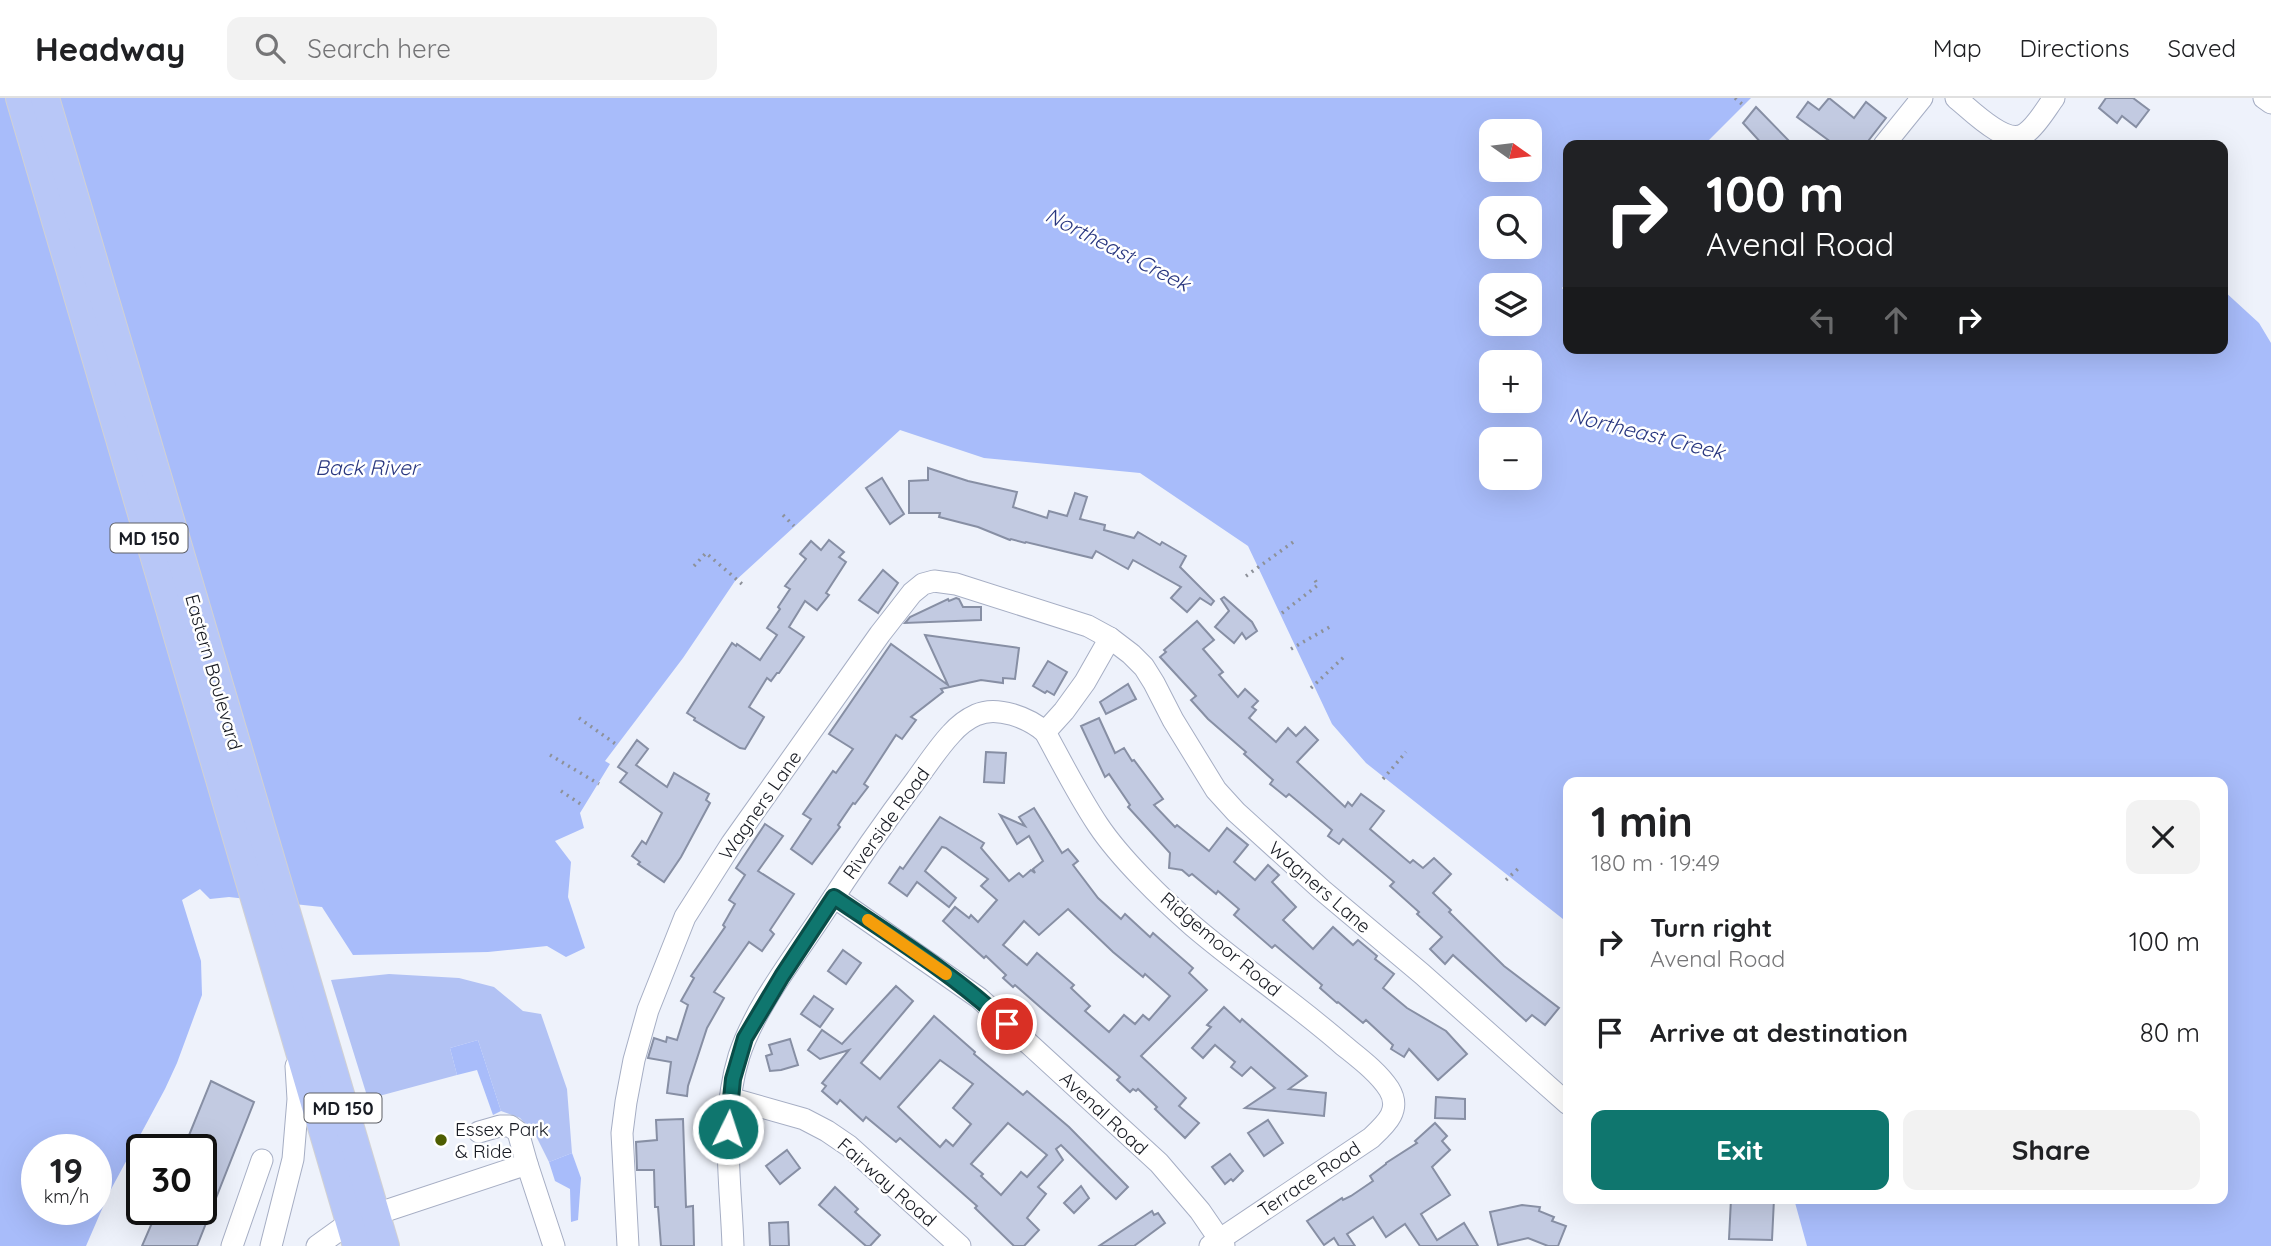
<!DOCTYPE html>
<meta charset="utf-8">
<style>
body{margin:0;font-family:Quicksand,sans-serif;background:#f2f2f2;color:#202124;height:100vh;display:flex;flex-direction:column;font-size:26px;white-space:nowrap}
*{box-sizing:border-box;margin:0}
p{font-size:23px;color:#757577}
.icon{flex:none;width:38px;height:38px;fill:none;stroke:currentColor;stroke-width:2;stroke-linecap:round;stroke-linejoin:round}
.map{position:relative;flex:1;overflow:hidden}
.side{position:absolute;left:1563px;top:679px;width:665px;height:427px;display:flex;flex-direction:column;background:#fff;border-radius:14px;box-shadow:0 7px 28px #0002}
.side>*{flex:none}
.banner{position:absolute;left:1563px;top:42px;width:665px;height:214px;border-radius:14px;box-shadow:0 7px 28px #0002;background:#202124;color:#fff;overflow:hidden}
.needle{width:46px;rotate:104deg}
.buttons{position:absolute;left:1479px;top:21px;display:grid;gap:14px}
.buttons a{display:grid;place-items:center;width:63px;height:63px;border-radius:14px;background:#fff;box-shadow:0 7px 28px #0002;font-size:35px}
.speed{position:absolute;left:21px;top:1036px;display:flex;gap:14px;font-size:35px;font-weight:700;text-align:center}
.speed>*{display:grid;place-content:center;width:91px;height:91px;border-radius:50%;background:#fff;box-shadow:0 7px 28px #0002;line-height:1}
.speed small{font-size:18px;font-weight:400}
.speed .limit{border:4px solid #111;border-radius:10px;background:#fff;color:#111}
.pin{position:absolute;display:grid;place-items:center;width:60px;height:60px;color:#fff;margin:-30px;border:4px solid #fff;border-radius:50%;box-shadow:0 2px 7px #0007}
.me{position:absolute;width:77px;margin:-38px;rotate:4deg;stroke-linejoin:round;filter:drop-shadow(0 0 5px #0008)}
.turn{display:flex;align-items:center;gap:24px;height:147px;padding:0 28px;font-size:32px}
.turn .icon{width:91px;height:91px;stroke-width:2.5}
.turn b{display:block;font-size:49px;line-height:60px}
.lanes{display:flex;align-items:center;height:66px;padding:0 28px;background:#0003;justify-content:center;gap:35px;direction:ltr}
.lanes .off{opacity:.35}
.round{display:grid;place-items:center;flex:none;width:74px;height:74px;border-radius:14px;background:#f2f2f2}
.summary{display:flex;align-items:center;justify-content:space-between;height:119px;padding:0 28px}
h1{font-size:42px;font-weight:700;line-height:52px}
.cta{display:flex;gap:14px;margin-top:auto;padding:14px 28px}
.cta a{flex:1;height:80px;border-radius:14px;background:#0f766e;color:#fff;font-size:28px;font-weight:700;line-height:80px;text-align:center}
.cta a+a{background:#f2f2f2;color:#202124}
ul{padding:0;list-style:none}
li{display:flex;align-items:center;gap:21px;height:91px;padding:0 28px}
li div{flex:1}
li b{display:block;font-size:26px}
li em{font-style:normal}
header{display:flex;align-items:center;gap:42px;box-sizing:border-box;height:98px;padding:0 35px;background:#fff;border-bottom:2px solid #e0e0e0}
header strong{font-size:33px}
nav{display:flex;gap:38px;margin-inline-start:auto;font-size:24px}
.search{width:490px;height:63px;background:#f2f2f2;display:flex;align-items:center;gap:18px;box-sizing:border-box;padding:0 24px;border-radius:14px;color:#757577;font-size:26px}
.map>svg:first-child{display:block}
</style>
<header>
<strong>Headway</strong>
<div class="search"><svg class="icon" aria-label="search" viewBox="0 0 24 24"><circle cx="10" cy="10" r="6"/><path d="M15 15l6 6"/></svg>Search here</div>
<nav><a>Map</a><a>Directions</a><a>Saved</a></nav>
</header>
<div class="map">
<svg width="2271" height="1148" viewBox="0 0 2271 1148">
<rect width="100%" height="100%" fill="#eef2fb"/>
<!-- forest -->
<path fill="#b2c2f4" d="M 389,876 L 459,880 L 494,889 L 523,913 L 541,916 L 567,991 L 572,1055 L 549,1064 L 536,1038 L 520,1020 L 501,1013 L 478,942 L 450,950 L 457,977 L 368,1001 L 331,882 Z"/>
<!-- water -->
<g fill="#a8bcfa" fill-rule="evenodd">
<path d="M 0,0 L 1751,0 L 1704,47 L 1568,47 L 1568,183 L 1562,190 L 1568,197 L 1568,250 L 2222,250 L 2223,192 L 2259,225 L 2271,245 L 2271,1148 L 1807,1148 L 1794,1101 L 2222,1101 L 2222,684 L 1568,684 L 1568,825 L 1366,665 L 1332,626 L 1248,448 L 1140,375 L 984,360 L 900,332 L 735,483 L 683,560 L 605,663 L 610,666 L 580,715 L 584,730 L 555,743 L 571,764 L 568,799 L 585,850 L 566,859 L 547,848 L 488,854 L 353,857 L 322,809 L 229,799 L 210,801 L 200,791 L 182,802 L 201,863 L 202,897 L 177,965 L 165,991 L 109,1095 L 86,1148 L 0,1148 ZM 1491,33 L 1530,33 L 1530,72 L 1491,72 ZM 1491,110 L 1530,110 L 1530,149 L 1491,149 ZM 1491,187 L 1530,187 L 1530,226 L 1491,226 ZM 1491,264 L 1530,264 L 1530,303 L 1491,303 ZM 1491,341 L 1530,341 L 1530,380 L 1491,380 ZM 37,1052 L 96,1052 L 96,1111 L 37,1111 Z"/>
<path d="M 478,942 L 501,1013 L 493,1017 L 477,972 L 457,977 L 450,950 Z"/>
<path d="M 572,1055 L 581,1080 L 578,1122 L 571,1124 L 570,1091 L 555,1083 L 549,1064 Z"/>
</g>
<!-- building -->
<g fill="#c2cae1" stroke="#878fa4" stroke-width="2" fill-rule="evenodd">
<path d="M 1829,0 L 1854,20 L 1866,4 L 1886,20 L 1865,47 L 1835,47 L 1797,19 L 1808,4 L 1819,12 Z"/>
<path d="M 2106,0 L 2133,0 L 2149,12 L 2136,29 L 2122,18 L 2117,25 L 2099,10 Z"/>
<path d="M 1756,9 L 1793,47 L 1763,47 L 1743,25 Z"/>
<path d="M 928,370 L 968,383 L 1017,394 L 1013,409 L 1047,420 L 1049,413 L 1067,418 L 1075,395 L 1087,399 L 1080,421 L 1105,427 L 1104,432 L 1134,440 L 1138,434 L 1160,447 L 1162,444 L 1186,458 L 1180,469 L 1214,503 L 1211,507 L 1200,500 L 1187,514 L 1171,500 L 1181,489 L 1133,462 L 1128,471 L 1096,453 L 1092,460 L 1026,444 L 1025,445 L 1011,441 L 1010,442 L 978,429 L 939,419 L 940,415 L 909,415 L 909,383 L 928,382 Z"/>
<path d="M 882,380 L 904,416 L 890,426 L 866,390 Z"/>
<path d="M 829,442 L 844,454 L 839,459 L 846,464 L 826,495 L 829,497 L 817,512 L 805,503 L 789,529 L 804,539 L 779,575 L 777,575 L 771,583 L 767,580 L 749,609 L 764,619 L 745,651 L 740,650 L 694,622 L 695,620 L 687,615 L 732,545 L 736,548 L 737,546 L 760,562 L 777,537 L 767,530 L 780,511 L 778,509 L 790,491 L 785,488 L 806,461 L 800,456 L 811,443 L 821,452 Z"/>
<path d="M 883,472 L 898,485 L 878,515 L 859,502 Z"/>
<path d="M 1224,499 L 1252,524 L 1257,533 L 1246,541 L 1242,535 L 1234,545 L 1215,529 L 1229,513 L 1221,501 Z"/>
<path d="M 956,500 L 959,501 L 963,509 L 981,509 L 981,522 L 905,525 L 910,519 L 948,501 L 949,503 Z"/>
<path d="M 1197,523 L 1214,542 L 1203,551 L 1223,574 L 1219,577 L 1238,599 L 1245,591 L 1258,603 L 1252,609 L 1256,612 L 1249,620 L 1276,644 L 1288,630 L 1296,638 L 1305,629 L 1318,642 L 1297,664 L 1345,709 L 1348,704 L 1352,708 L 1361,696 L 1384,713 L 1370,731 L 1410,765 L 1413,762 L 1423,770 L 1434,760 L 1451,776 L 1433,795 L 1451,812 L 1449,814 L 1504,868 L 1559,910 L 1545,927 L 1532,917 L 1526,923 L 1453,857 L 1445,866 L 1430,851 L 1442,839 L 1417,816 L 1419,814 L 1390,788 L 1394,784 L 1343,741 L 1339,746 L 1328,738 L 1332,732 L 1289,696 L 1286,699 L 1270,686 L 1273,682 L 1244,656 L 1246,654 L 1208,621 L 1191,602 L 1196,598 L 1160,559 L 1166,554 L 1164,552 Z"/>
<path d="M 925,537 L 1019,550 L 1015,581 L 1003,580 L 1003,585 L 981,582 L 941,591 L 943,594 L 911,619 L 916,622 L 902,641 L 896,637 L 864,686 L 868,689 L 855,706 L 853,705 L 838,727 L 840,729 L 812,766 L 791,751 L 811,721 L 803,716 L 833,673 L 836,675 L 853,651 L 829,636 L 891,546 L 948,587 Z"/>
<path d="M 1048,563 L 1067,574 L 1054,597 L 1047,593 L 1045,595 L 1033,588 Z"/>
<path d="M 1128,586 L 1136,601 L 1106,616 L 1100,604 Z"/>
<path d="M 1099,620 L 1115,655 L 1124,650 L 1132,663 L 1134,662 L 1163,701 L 1154,707 L 1175,729 L 1177,727 L 1209,753 L 1227,730 L 1248,747 L 1234,764 L 1255,782 L 1268,767 L 1279,777 L 1272,784 L 1296,809 L 1283,822 L 1313,851 L 1333,829 L 1353,847 L 1358,842 L 1377,858 L 1375,861 L 1394,876 L 1383,890 L 1407,910 L 1446,933 L 1467,956 L 1438,982 L 1409,951 L 1404,959 L 1391,951 L 1393,947 L 1366,922 L 1363,925 L 1338,904 L 1337,905 L 1320,890 L 1322,887 L 1275,847 L 1272,850 L 1234,817 L 1239,811 L 1218,793 L 1216,796 L 1192,776 L 1189,778 L 1182,772 L 1169,770 L 1170,755 L 1128,709 L 1130,707 L 1109,676 L 1105,679 L 1081,628 Z"/>
<path d="M 637,642 L 648,651 L 636,667 L 667,689 L 674,675 L 709,696 L 706,702 L 710,705 L 681,759 L 664,784 L 638,766 L 640,764 L 632,758 L 642,743 L 646,746 L 662,715 L 620,684 L 627,675 L 618,669 Z"/>
<path d="M 986,654 L 1006,655 L 1004,685 L 984,684 Z"/>
<path d="M 1034,710 L 1062,755 L 1068,751 L 1078,763 L 1073,767 L 1098,800 L 1121,821 L 1125,816 L 1150,839 L 1153,835 L 1193,870 L 1189,875 L 1207,892 L 1141,958 L 1186,1000 L 1179,1008 L 1199,1025 L 1185,1040 L 1155,1011 L 1157,1009 L 1138,991 L 1136,993 L 1133,991 L 1130,994 L 1117,982 L 1120,979 L 1015,887 L 1013,889 L 1003,880 L 1006,877 L 986,858 L 984,860 L 943,823 L 955,809 L 969,820 L 971,817 L 978,824 L 997,802 L 981,788 L 988,781 L 946,750 L 942,749 L 925,773 L 956,800 L 949,809 L 917,784 L 907,798 L 889,785 L 900,769 L 903,771 L 940,719 L 984,745 L 981,750 L 1009,783 L 1019,775 L 1023,779 L 1031,772 L 1035,775 L 1033,771 L 1043,763 L 1029,738 L 1017,746 L 1000,717 L 1025,728 L 1019,719 ZM 1068,811 L 1113,854 L 1143,879 L 1145,876 L 1170,898 L 1149,922 L 1143,917 L 1135,926 L 1124,917 L 1109,934 L 1085,913 L 1090,908 L 1071,890 L 1074,887 L 1037,855 L 1027,867 L 1003,847 L 1024,823 L 1039,837 Z"/>
<path d="M 765,726 L 783,738 L 758,773 L 794,796 L 770,832 L 774,836 L 762,853 L 749,844 L 714,894 L 724,900 L 707,930 L 688,988 L 687,998 L 667,995 L 671,964 L 648,960 L 654,940 L 666,944 L 667,939 L 677,942 L 688,907 L 681,903 L 694,880 L 691,878 L 725,829 L 723,827 L 735,806 L 729,802 L 745,777 L 736,770 Z"/>
<path d="M 843,852 L 861,865 L 846,886 L 828,873 Z"/>
<path d="M 896,888 L 913,903 L 861,965 L 880,981 L 934,918 L 975,954 L 974,956 L 1023,997 L 1027,993 L 1069,1029 L 1128,1089 L 1116,1101 L 1061,1047 L 1056,1051 L 1063,1062 L 1038,1089 L 1046,1096 L 1027,1120 L 1039,1132 L 1024,1148 L 1014,1148 L 975,1110 L 977,1108 L 900,1040 L 896,1044 L 866,1019 L 863,1023 L 840,1002 L 837,1006 L 822,993 L 826,988 L 822,985 L 849,952 L 820,961 L 808,952 L 822,932 L 842,946 ZM 940,962 L 973,986 L 953,1010 L 971,1026 L 953,1048 L 946,1042 L 940,1049 L 898,1009 ZM 1008,1025 L 1047,1057 L 1027,1079 L 1021,1074 L 1001,1097 L 981,1078 L 983,1076 L 971,1066 Z"/>
<path d="M 814,898 L 833,911 L 820,929 L 801,916 Z"/>
<path d="M 1224,909 L 1240,924 L 1242,921 L 1307,978 L 1289,991 L 1326,995 L 1324,1018 L 1245,1010 L 1275,990 L 1251,969 L 1242,978 L 1231,969 L 1235,964 L 1215,947 L 1203,960 L 1192,950 L 1211,929 L 1207,927 Z"/>
<path d="M 790,941 L 798,967 L 781,972 L 770,973 L 766,958 L 772,956 L 769,947 Z"/>
<path d="M 211,983 L 254,1004 L 197,1148 L 142,1148 L 158,1111 L 201,1111 L 201,1052 L 183,1052 Z"/>
<path d="M 1436,999 L 1465,1001 L 1465,1021 L 1435,1020 Z"/>
<path d="M 683,1021 L 686,1109 L 693,1108 L 694,1148 L 661,1148 L 658,1109 L 655,1109 L 654,1072 L 637,1072 L 636,1044 L 657,1042 L 656,1022 Z"/>
<path d="M 1268,1022 L 1283,1045 L 1264,1058 L 1248,1035 Z"/>
<path d="M 1435,1025 L 1447,1038 L 1442,1043 L 1450,1052 L 1432,1069 L 1450,1097 L 1421,1116 L 1437,1142 L 1464,1125 L 1478,1148 L 1420,1148 L 1405,1126 L 1386,1139 L 1373,1119 L 1347,1136 L 1355,1148 L 1339,1148 L 1334,1140 L 1324,1147 L 1307,1123 L 1342,1100 L 1343,1102 L 1351,1098 L 1373,1083 L 1370,1078 L 1386,1066 L 1386,1065 L 1417,1045 L 1415,1043 Z"/>
<path d="M 787,1052 L 800,1070 L 780,1086 L 766,1068 Z"/>
<path d="M 1230,1056 L 1243,1073 L 1233,1083 L 1231,1081 L 1225,1086 L 1212,1069 Z"/>
<path d="M 1081,1088 L 1089,1100 L 1074,1115 L 1064,1105 Z"/>
<path d="M 835,1089 L 858,1111 L 855,1114 L 880,1137 L 870,1148 L 866,1148 L 819,1107 Z"/>
<path d="M 1731,1101 L 1774,1101 L 1772,1142 L 1729,1141 Z"/>
<path d="M 1522,1107 L 1540,1109 L 1539,1113 L 1554,1119 L 1552,1123 L 1566,1128 L 1558,1148 L 1548,1148 L 1528,1140 L 1498,1147 L 1490,1114 Z"/>
<path d="M 1152,1113 L 1154,1117 L 1158,1115 L 1165,1125 L 1134,1148 L 1099,1148 Z"/>
<path d="M 788,1124 L 789,1148 L 770,1148 L 769,1125 Z"/>
</g>
<g fill="none" stroke-linecap="round" stroke-linejoin="round">
<defs>
<g id="minor">
<path d="M 1956,0 C 1971,12 2007,50 2026,35 C 2037,27 2046,11 2054,0"/>
<path d="M 2264,0 L 2271,5"/>
<path d="M 1884,47 L 1922,0"/>
<path d="M 1045,634 L 1064,613 L 1085,584 L 1110,540"/>
<path d="M 834,799 L 979,900 L 1159,1065 L 1200,1113 L 1224,1148"/>
<path d="M 730,1000 L 804,1021 L 827,1033 L 849,1048 L 960,1148"/>
<path d="M 527,1066 L 554,1148"/>
<path d="M 232,1148 L 262,1062"/>
<path d="M 271,1148 L 293,1061 L 298,1001 L 296,968"/>
<path d="M 317,1148 L 349,1125 L 527,1066 L 518,1034 L 510,1028 L 500,1028 L 479,1034"/>
<path d="M 628,1148 L 622,1035 L 626,1004 L 634,962 L 648,912 L 685,819 L 732,745 L 880,536 L 912,495 L 923,486 L 934,483 L 956,486 L 1088,528 L 1110,540 L 1131,556 L 1144,569 L 1154,585 L 1173,622 L 1216,692 L 1236,714 L 1322,792 L 1422,876 L 1568,1006"/>
<path d="M 733,1148 C 731,1086 720,1019 739,958 C 755,909 793,861 822,817 C 852,771 883,726 916,682 C 927,667 938,650 951,636 C 958,628 967,621 976,617 C 997,607 1029,620 1045,634 C 1062,665 1078,697 1098,727 C 1120,760 1162,801 1193,828 C 1241,869 1295,905 1343,947 C 1359,960 1378,974 1389,991 C 1402,1012 1386,1026 1371,1040 L 1210,1148"/>
</g>
<g id="major">
<path d="M 20,0 L 357,1148"/>
<path d="M 45,0 L 385,1148"/>
</g>
</defs>
<!-- minor casing -->
<use href="#minor" stroke="#a6aec4" stroke-width="23"/>
<!-- major casing -->
<use href="#major" stroke="#d1d1d3" stroke-width="30"/>
<!-- path -->
<g stroke="#8d9199" stroke-width="3.5" stroke-dasharray="2 5" stroke-linecap="butt">
<path d="M 1735,0 L 1743,7"/>
<path d="M 783,417 L 794,428"/>
<path d="M 694,468 L 706,455 L 742,486"/>
<path d="M 1246,478 L 1296,442"/>
<path d="M 1282,515 L 1318,487 L 1313,479"/>
<path d="M 1291,551 L 1333,527"/>
<path d="M 1311,590 L 1346,557"/>
<path d="M 579,620 L 617,647"/>
<path d="M 550,657 L 599,686"/>
<path d="M 1383,681 L 1406,654"/>
<path d="M 561,693 L 582,707"/>
<path d="M 1506,782 L 1521,768"/>
</g>
<!-- minor -->
<use href="#minor" stroke="#fff" stroke-width="21"/>
<!-- major -->
<use href="#major" stroke="#b8c7f7" stroke-width="28"/>
</g>
<g fill="none" stroke-linecap="round" stroke-linejoin="round">
<defs>
<path id="route" d="M 728,1031 L 733,981 L 745,940 L 782,878 L 834,799 C 893,839 955,877 1007,926"/>
</defs>
<!-- route casing -->
<use href="#route" stroke="#0a4d48" stroke-width="18"/>
<!-- route -->
<use href="#route" stroke="#0f766e" stroke-width="12"/>
<!-- slow -->
<path stroke="#f59e0b" stroke-width="12" d="M 868,822 L 946,876"/>
</g>
<!-- markers -->
<circle fill="#4e5e01" stroke="#fff" stroke-width="2.5" cx="441" cy="1042" r="7"/>
<g text-anchor="middle" dominant-baseline="central" stroke-width="5" stroke-linejoin="round" paint-order="stroke">
<!-- shield labels -->
<g fill="#fff" stroke="#5d5f65" stroke-width="2">
<rect x="110.5" y="425.5" width="77" height="29" rx="5"/>
<rect x="304.5" y="995.5" width="77" height="29" rx="5"/>
</g>
<g font-size="18" font-weight="bold" fill="#181b23">
<text x="149" y="440">MD 150</text>
<text x="343" y="1010">MD 150</text>
</g>
<!-- street labels -->
<g font-size="19" fill="#181b23" stroke="#fff">
<text transform="translate(214 574) rotate(74)">Eastern Boulevard</text>
<text transform="translate(760 707) rotate(-55)">Wagners Lane</text>
<text transform="translate(886 725) rotate(-54)">Riverside Road</text>
<text transform="translate(1320 789) rotate(41)">Wagners Lane</text>
<text transform="translate(1221 846) rotate(40)">Ridgemoor Road</text>
<text transform="translate(1104 1015) rotate(43)">Avenal Road</text>
<text transform="translate(1309 1081) rotate(-34)">Terrace Road</text>
<text transform="translate(887 1084) rotate(41)">Fairway Road</text>
</g>
<!-- poi labels -->
<g font-size="19" fill="#181b23" stroke="#fff" text-anchor="start">
<text x="455" y="1031">Essex Park<tspan x="455" dy="22">&amp; Ride</tspan></text>
</g>
<!-- water labels -->
<g font-size="21" font-style="italic" fill="#2a3880" stroke="#fff">
<text transform="translate(1118 151) rotate(27)">Northeast Creek</text>
<text transform="translate(1647 335) rotate(14)">Northeast Creek</text>
<text x="367" y="369">Back River</text>
</g>
</g>
</svg>
<div class="buttons">
<a><svg class="needle" viewBox="-14 -14 28 28"><path d="M0-13l5 13h-10z" fill="#e53935"/><path d="M0 13l5-13h-10z" fill="#757577"/></svg></a>
<a><svg class="icon" aria-label="search" viewBox="0 0 24 24"><circle cx="10" cy="10" r="6"/><path d="M15 15l6 6"/></svg></a>
<a><svg class="icon" aria-label="layers" viewBox="0 0 24 24"><path d="M12 4l9 5-9 5-9-5zM3 14l9 5 9-5"/></svg></a>
<a>+</a>
<a>−</a>
</div>
<div class="speed"><div>19<small>km/h</small></div><div class="limit">30</div></div>
<div class="pin" style="left:1007px;top:926px;background:#d93025"><svg class="icon" aria-label="arrive" viewBox="0 0 24 24"><path d="M6 21V4h12l-3 4 3 4H6"/></svg></div>
<svg class="me" style="left:728px;top:1031px" viewBox="-20 -20 40 40"><circle r="17" fill="#0f766e" stroke="#fff" stroke-width="3"/><path d="M0-11L8 9 0 5-8 9z" fill="#fff"/></svg>
<div class="banner">
<div class="turn"><svg class="icon" aria-label="right" viewBox="0 0 24 24"><path d="M7 20v-9h11M14 6l5 5-5 5"/></svg><div><b>100 m</b>Avenal Road</div></div>
<div class="lanes"><svg class="icon off" aria-label="left" viewBox="0 0 24 24"><path d="M17 20v-9H6M10 6l-5 5 5 5"/></svg><svg class="icon off" aria-label="ahead" viewBox="0 0 24 24"><path d="M12 20V5M6 11l6-6 6 6"/></svg><svg class="icon" aria-label="right" viewBox="0 0 24 24"><path d="M7 20v-9h11M14 6l5 5-5 5"/></svg></div>
</div>
<section class="side">
<div class="summary"><div><h1>1 min</h1><p>180 m · 19:49</p></div><a class="round"><svg class="icon" aria-label="close" viewBox="0 0 24 24"><path d="M6 6l12 12M18 6L6 18"/></svg></a></div>
<ul>
<li><svg class="icon" aria-label="right" viewBox="0 0 24 24"><path d="M7 20v-9h11M14 6l5 5-5 5"/></svg><div><b>Turn right</b><p>Avenal Road</p></div><em>100 m</em></li>
<li><svg class="icon" aria-label="arrive" viewBox="0 0 24 24"><path d="M6 21V4h12l-3 4 3 4H6"/></svg><div><b>Arrive at destination</b></div><em>80 m</em></li>
</ul>
<div class="cta"><a>Exit</a><a>Share</a></div>
</section>
</div>
